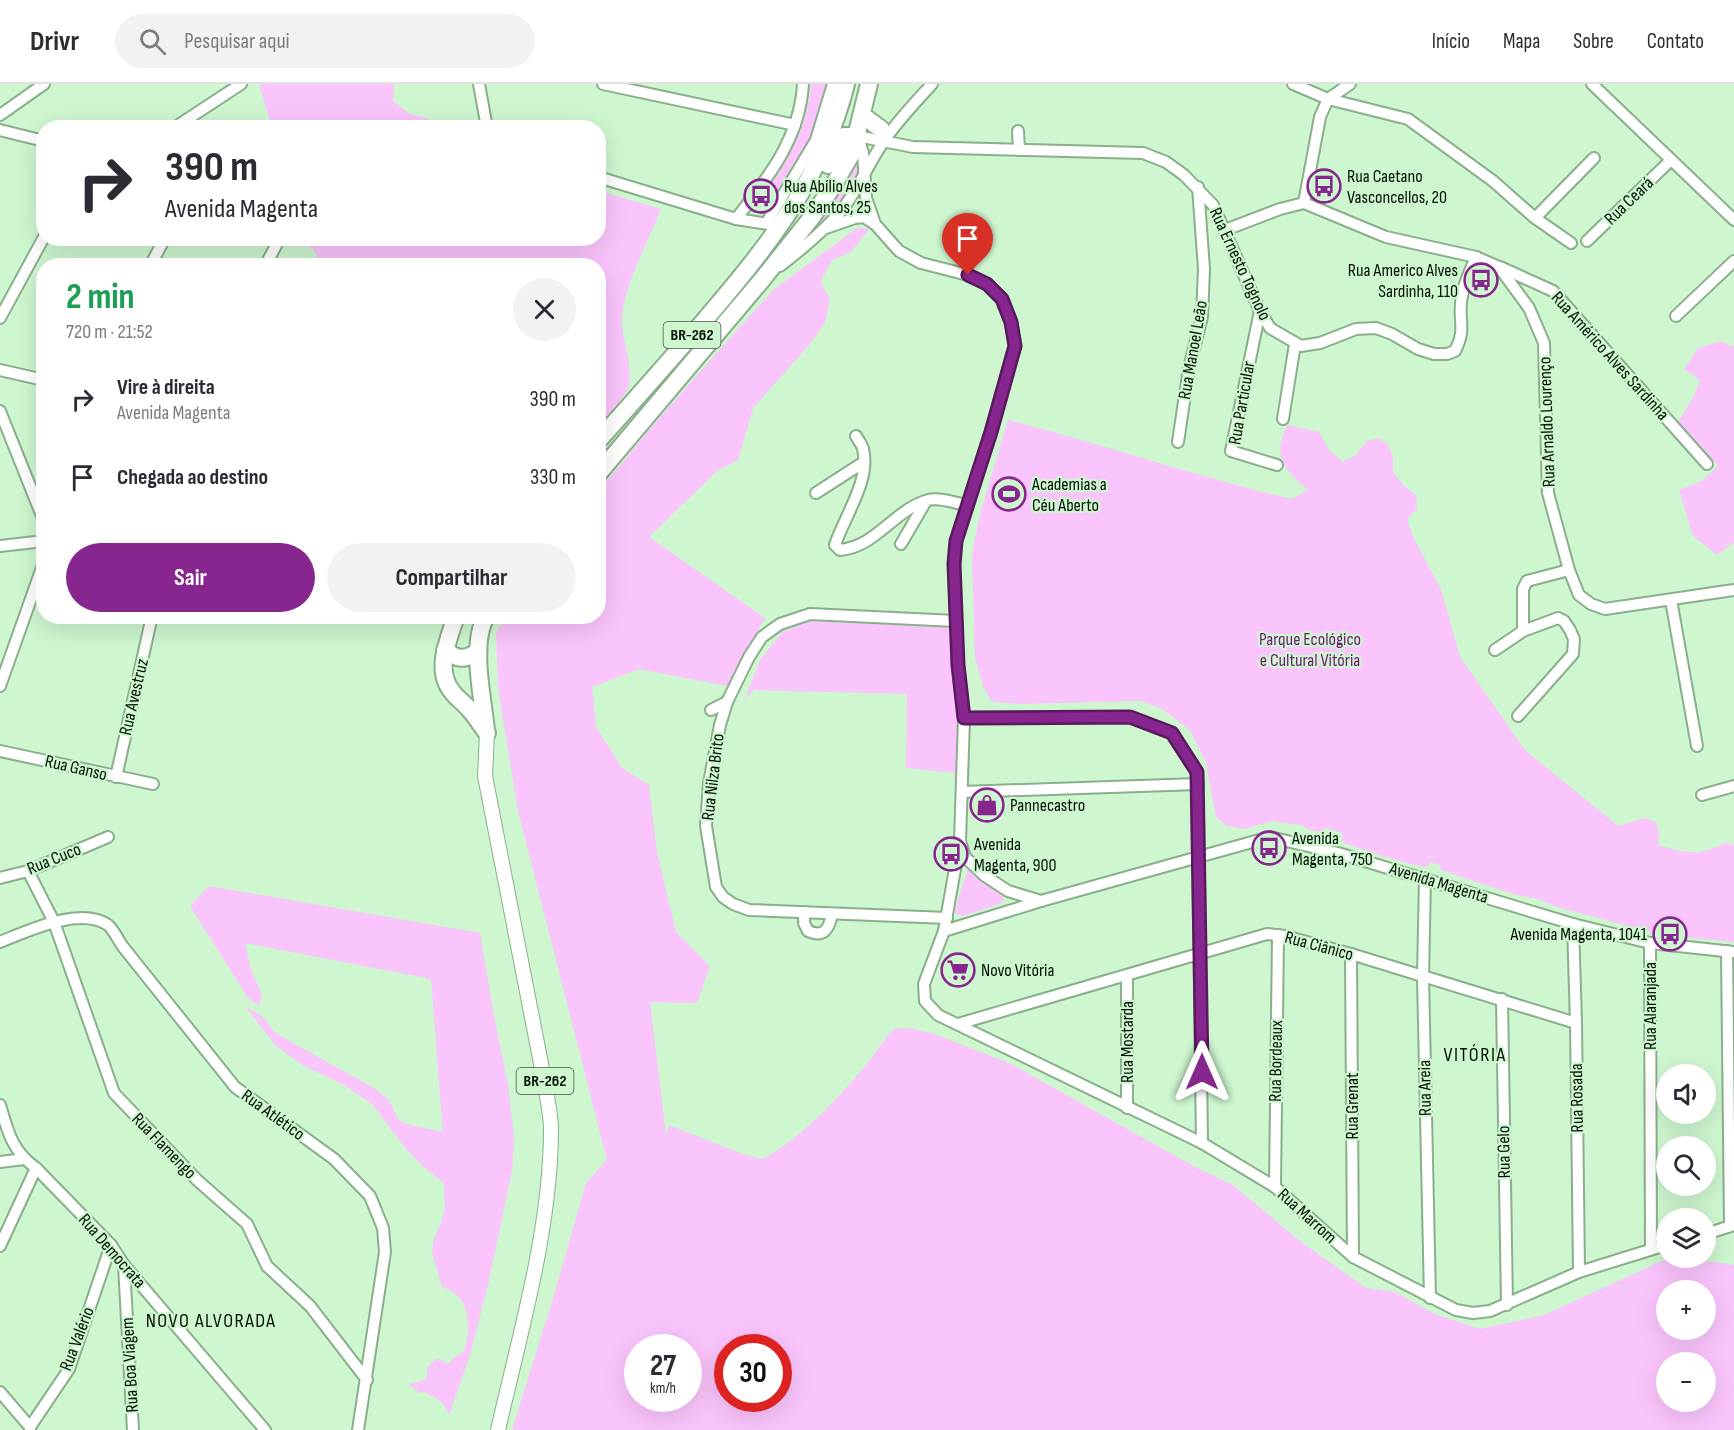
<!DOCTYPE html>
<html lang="pt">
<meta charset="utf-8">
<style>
body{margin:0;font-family:"Sofia Sans Condensed",sans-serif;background:#f2f2f3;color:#2b2b33;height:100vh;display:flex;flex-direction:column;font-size:22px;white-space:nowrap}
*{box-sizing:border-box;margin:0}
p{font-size:20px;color:#7c7c81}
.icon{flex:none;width:33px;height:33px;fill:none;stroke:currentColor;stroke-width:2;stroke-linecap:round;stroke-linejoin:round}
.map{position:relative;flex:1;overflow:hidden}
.sheet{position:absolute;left:36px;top:174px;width:570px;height:366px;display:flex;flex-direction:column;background:#fff;border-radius:24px;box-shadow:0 6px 24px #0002}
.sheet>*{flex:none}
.hud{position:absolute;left:36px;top:36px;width:570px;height:126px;border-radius:24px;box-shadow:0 6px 24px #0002;background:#fff;color:#2b2b33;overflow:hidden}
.tools{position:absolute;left:1656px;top:980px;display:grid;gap:12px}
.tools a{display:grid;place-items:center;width:60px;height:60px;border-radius:50%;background:#fff;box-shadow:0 6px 24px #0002;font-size:30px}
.speed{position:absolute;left:624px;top:1250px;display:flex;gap:12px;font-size:30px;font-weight:700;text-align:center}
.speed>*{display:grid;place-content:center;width:78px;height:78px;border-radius:50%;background:#fff;box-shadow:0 6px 24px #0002;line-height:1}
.speed small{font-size:15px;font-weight:400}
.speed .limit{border:9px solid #d22;background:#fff;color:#111}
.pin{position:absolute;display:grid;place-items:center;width:51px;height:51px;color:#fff;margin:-62px -26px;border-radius:50% 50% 50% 0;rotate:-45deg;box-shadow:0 0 6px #0007}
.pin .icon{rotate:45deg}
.me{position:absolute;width:66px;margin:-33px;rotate:0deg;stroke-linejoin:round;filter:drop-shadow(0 0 4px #0008)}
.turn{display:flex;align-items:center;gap:21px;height:126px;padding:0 30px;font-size:27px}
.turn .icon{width:78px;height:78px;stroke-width:2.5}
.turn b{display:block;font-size:42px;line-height:51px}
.round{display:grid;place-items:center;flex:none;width:63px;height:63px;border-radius:32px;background:#f2f2f3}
.head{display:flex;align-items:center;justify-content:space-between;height:102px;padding:0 30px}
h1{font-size:36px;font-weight:700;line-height:45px;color:#1e9e55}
.cta{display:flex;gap:12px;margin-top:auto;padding:12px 30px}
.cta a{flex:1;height:69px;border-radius:36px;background:#88268f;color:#fff;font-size:24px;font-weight:700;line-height:69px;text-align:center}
.cta a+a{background:#f2f2f3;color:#2b2b33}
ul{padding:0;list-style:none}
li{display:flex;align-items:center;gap:18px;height:78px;padding:0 30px}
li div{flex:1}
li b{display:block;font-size:22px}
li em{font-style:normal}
header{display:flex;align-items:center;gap:36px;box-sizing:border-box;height:84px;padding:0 30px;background:#fff;border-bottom:2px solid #e1e1e2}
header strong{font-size:28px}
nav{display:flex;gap:33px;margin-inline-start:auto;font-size:21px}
.search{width:420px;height:54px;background:#f2f2f3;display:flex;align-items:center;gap:15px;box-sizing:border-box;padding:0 21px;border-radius:33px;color:#7c7c81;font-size:22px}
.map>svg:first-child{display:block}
</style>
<header>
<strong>Drivr</strong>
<div class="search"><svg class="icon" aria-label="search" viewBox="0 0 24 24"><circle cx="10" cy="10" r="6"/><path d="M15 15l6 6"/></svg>Pesquisar aqui</div>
<nav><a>Início</a><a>Mapa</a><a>Sobre</a><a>Contato</a></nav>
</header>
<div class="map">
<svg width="1734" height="1346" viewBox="0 0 1734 1346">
<rect width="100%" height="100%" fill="#cef6cf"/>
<!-- green -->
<g fill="#fac4fc" fill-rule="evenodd">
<path d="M 259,0 L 394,0 L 393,17 L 410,30 L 429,35 L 438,43 L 272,43 Z"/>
<path d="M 811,0 L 827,0 L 812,55 L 764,133 L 753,124 C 782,88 808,48 811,0 Z"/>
<path d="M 860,68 C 859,76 859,85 857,92 C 843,126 813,148 785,171 Z"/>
<path d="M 599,107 L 661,125 C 648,158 630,189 623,224 C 617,251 637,283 627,306 C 622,317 606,332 599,342 L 598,182 L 319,181 L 316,169 L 301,155 L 598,154 Z"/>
<path d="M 857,144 L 870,144 L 851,168 L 832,176 L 820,198 L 830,215 L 825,239 L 809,261 L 753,324 L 738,376 L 717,387 L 649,453 L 765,534 L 727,602 L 639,585 L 592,603 L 596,643 L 622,684 L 649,701 L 657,768 L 676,848 L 710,882 L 697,919 L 650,918 L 666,1051 L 669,1041 L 745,1071 L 763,1075 C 804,1052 837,1015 867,980 C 877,968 883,955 895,944 L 914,945 L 937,951 L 1011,980 L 1197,1084 L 1233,1101 L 1301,1158 L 1366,1204 L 1395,1208 L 1435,1230 L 1480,1245 L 1544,1231 L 1662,1177 L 1714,1178 L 1734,1181 L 1734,1346 L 512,1346 L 552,1218 L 586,1099 L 607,1076 L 518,727 L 498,604 L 496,548 L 507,533 L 598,532 L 599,407 L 659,334 L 773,206 ZM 1666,1206 L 1706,1206 L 1706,1245 L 1666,1245 ZM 638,1263 L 688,1263 L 688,1314 L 638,1314 ZM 728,1263 L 778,1263 L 778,1314 L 728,1314 ZM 1666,1278 L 1706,1278 L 1706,1317 L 1666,1317 Z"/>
<path d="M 1720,257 L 1734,263 L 1734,458 L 1717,471 L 1693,452 L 1679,406 L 1702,397 L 1718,382 L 1678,338 L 1693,314 L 1700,296 L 1684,285 L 1698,264 Z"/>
<path d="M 1008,336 C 1103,360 1196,393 1292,415 L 1308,406 C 1284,385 1272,373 1287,341 L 1319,348 L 1329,366 L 1343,378 L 1356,371 L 1367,357 L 1378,354 L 1388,360 L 1393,374 L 1393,388 L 1403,401 L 1416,411 L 1417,425 L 1407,435 L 1413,453 L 1441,505 L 1460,573 L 1525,666 L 1618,742 L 1645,734 L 1656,738 L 1659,748 L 1658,761 C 1684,769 1702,773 1726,758 L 1734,762 L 1734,858 L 1662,851 L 1554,822 L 1542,816 L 1513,810 L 1441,786 L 1440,781 L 1430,778 L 1428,783 C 1404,780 1366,767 1342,758 L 1342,749 L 1325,744 L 1323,748 L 1309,746 L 1302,741 L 1272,737 L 1244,745 L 1227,742 L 1216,733 L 1206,679 L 1190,646 L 1162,625 L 1141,617 L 1021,620 L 992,618 L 983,602 L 975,574 L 972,470 L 980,430 Z"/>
<path d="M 812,537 L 955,544 L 959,634 L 957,689 L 906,684 L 907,610 L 754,606 L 745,615 L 760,576 L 783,547 Z"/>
<path d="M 968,784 L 1004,813 L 1002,819 L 963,832 L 954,829 Z"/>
<path d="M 209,802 L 480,849 L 495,937 L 508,1001 L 514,1054 L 512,1087 L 488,1201 L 470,1271 L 449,1331 L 442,1318 L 425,1308 L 420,1309 L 408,1300 L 426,1296 L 428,1283 L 437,1274 L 449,1280 L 453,1274 L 464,1268 C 471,1243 472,1212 442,1203 L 432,1169 L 434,1154 L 442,1137 L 445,1121 L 444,1099 L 427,1086 L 406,1065 L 372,1020 L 344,1001 L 304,982 L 276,962 L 245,922 L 262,932 L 275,949 L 374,1004 L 389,1016 L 398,1035 L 406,1040 L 443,1048 L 431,895 L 245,859 L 251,886 L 262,911 L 259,922 L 248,914 L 190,822 Z"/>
</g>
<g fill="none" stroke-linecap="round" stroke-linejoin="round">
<defs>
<g id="minor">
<path d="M 479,0 L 487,44"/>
<path d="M 603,0 L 795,41"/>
<path d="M 1293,0 L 1328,15 L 1408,35 L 1493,97 L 1535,134 L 1571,159"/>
<path d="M 1592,0 L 1734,136"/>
<path d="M 0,31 L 44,0"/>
<path d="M 174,44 L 241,0"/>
<path d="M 0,46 L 44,57"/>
<path d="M 1018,47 L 1019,66"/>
<path d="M 857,52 L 913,63 L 1143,69 L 1166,78 L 1184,91 L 1213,121 L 1260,227 L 1270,244 L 1301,262 L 1320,259 L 1356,245 L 1376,244 L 1392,250 L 1418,265 L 1434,270 L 1447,270 L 1455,267 C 1466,245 1459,240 1461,219 C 1462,203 1470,188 1476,173"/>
<path d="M 858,53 L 863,69 L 866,114 L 875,140"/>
<path d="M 598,93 L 736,135 L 781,142"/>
<path d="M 1304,119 L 1320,33 L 1328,15 L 1350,0"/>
<path d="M 1535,134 L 1594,74"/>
<path d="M 736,135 C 768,94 800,54 803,0"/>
<path d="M 767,138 L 816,56 L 833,0"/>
<path d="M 826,144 L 855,134 L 864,133 L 875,140 L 899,167 L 921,179 L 968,191 L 987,200 L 1002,215 L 1011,238 L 1015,262 L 991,348 L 956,457 L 954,480 L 958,581 L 964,634 L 960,757 L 965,773 L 985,792 L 1008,807 L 1041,817"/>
<path d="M 1225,146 L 1280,125 L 1304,119 L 1386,153 L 1476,173 L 1499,183 L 1529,224 L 1544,259 L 1548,409 L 1569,486 L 1579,511 L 1591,520 L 1605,525 L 1734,506"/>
<path d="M 1587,157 L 1671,76"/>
<path d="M 150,182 L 165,154"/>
<path d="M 265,182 L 280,154"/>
<path d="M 780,182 C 802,165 823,148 841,127 C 858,106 867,82 882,60 C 896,38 915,19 932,0"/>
<path d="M 1500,183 L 1553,207 L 1707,380"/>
<path d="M 1260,227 L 1231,367 L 1277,381"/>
<path d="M 1676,232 L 1734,177"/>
<path d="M 0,234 L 44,153"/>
<path d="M 0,286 L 44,296"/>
<path d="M 0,327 L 44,437"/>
<path d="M 1283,335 L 1295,260"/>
<path d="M 856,352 C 858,356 862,360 863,365 C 871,396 844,433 835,461 L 840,466 C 875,463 893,428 925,417 C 937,412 954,419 967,421"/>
<path d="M 1178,358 L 1189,284 L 1202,233 L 1204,185 L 1198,103"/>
<path d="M 816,409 L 864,378"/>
<path d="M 901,460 L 926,417"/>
<path d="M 0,462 L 44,457"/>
<path d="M 1671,516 L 1697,662"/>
<path d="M 1523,547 L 1523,505 L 1527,497 L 1569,486"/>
<path d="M 1495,566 L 1523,547 L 1558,534 L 1564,537 L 1570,546 L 1574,555 L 1573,570 L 1518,632"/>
<path d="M 0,602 L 44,478"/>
<path d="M 711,626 L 727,618"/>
<path d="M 964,634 L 1130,633 L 1171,649 L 1197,688 L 1202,1059"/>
<path d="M 0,667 L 153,700"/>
<path d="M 116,693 L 152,532"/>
<path d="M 962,708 L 1198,700"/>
<path d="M 1702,711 L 1734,702"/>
<path d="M 960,757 L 944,847 L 924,900 L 925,917 L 938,931 L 1202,1059 L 1275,1103 L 1353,1173 L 1456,1226 L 1473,1229 L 1490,1227 L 1579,1188 L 1666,1161"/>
<path d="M 28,787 L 54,838 L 114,1009 L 197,1096 L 247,1140 L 267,1182 L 310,1222 L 367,1296"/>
<path d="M 0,794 L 28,787 L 108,753"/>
<path d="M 1425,794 L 1423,893 L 1430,1214"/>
<path d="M 804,828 L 804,839 L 808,847 C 824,854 829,845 832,830"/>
<path d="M 947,834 L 749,826 L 733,820 L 723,813 L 716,803 L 706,742 L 709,699 L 720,641 L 727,618 L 749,573 L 762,553 L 780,540 L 810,530 L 956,537"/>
<path d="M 1573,840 L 1576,939 L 1579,1188"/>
<path d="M 944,847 L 1041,817 L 1270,753 L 1338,769 L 1573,840 L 1650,859 L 1734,868"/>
<path d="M 0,858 C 28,847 80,822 108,841 C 114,846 119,858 124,864 L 235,1003 L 334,1075 L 370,1112 L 383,1144 L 385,1168 L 358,1346"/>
<path d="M 1650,859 L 1651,1165"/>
<path d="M 1727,867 L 1730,1142"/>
<path d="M 1351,870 L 1353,1173"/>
<path d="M 1127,892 L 1127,1024"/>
<path d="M 1502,915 L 1507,1221"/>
<path d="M 958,940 L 1267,850 L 1285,852 L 1351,870 L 1576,939"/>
<path d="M 0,1021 C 8,1048 12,1067 36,1084 L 111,1161 L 124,1181 L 265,1346"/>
<path d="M 0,1078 L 24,1075"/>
<path d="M 1275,1103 L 1278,851"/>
<path d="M 1706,1150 L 1734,1141"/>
<path d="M 0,1162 L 36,1084"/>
<path d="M 124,1181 L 133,1346"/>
<path d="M 0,1308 L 30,1343 L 30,1346"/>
<path d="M 30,1343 L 69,1285 L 111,1161"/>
</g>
<path id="major" d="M 487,649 L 485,692 L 544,995 C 546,1011 551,1028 551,1045 C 551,1145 520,1249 498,1346"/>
<g id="highway">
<path d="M 862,31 L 881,45"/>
<path d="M 828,81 L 844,52 L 857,52"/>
<path d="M 598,357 C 634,317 669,277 704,237 C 767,163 822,96 846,0"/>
<path d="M 598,390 L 761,197 L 812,133 L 833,102 L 852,69 L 869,0"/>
<path d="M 456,532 C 448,557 434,587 453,609 C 458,615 465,620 470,626 C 476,633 481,641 487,649"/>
<path d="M 445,566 C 458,576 464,576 478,568"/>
<path d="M 486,647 C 483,614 470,561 486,532"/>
</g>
</defs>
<!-- minor casing -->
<use href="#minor" stroke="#8aaf8b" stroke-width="14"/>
<!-- major casing -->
<use href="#major" stroke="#8aaf8b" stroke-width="16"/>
<!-- highway casing -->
<use href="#highway" stroke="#8aaf8b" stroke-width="20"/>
<!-- minor -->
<use href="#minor" stroke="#fff" stroke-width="10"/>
<!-- major -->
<use href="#major" stroke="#fff" stroke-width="14"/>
<!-- highway -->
<use href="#highway" stroke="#fff" stroke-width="16"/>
</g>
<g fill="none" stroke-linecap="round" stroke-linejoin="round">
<defs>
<path id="route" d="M 968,191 L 987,200 L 1002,215 L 1011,238 L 1015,262 L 991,348 L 956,457 L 954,480 L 958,581 L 964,634 L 1130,633 L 1172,649 L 1197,688 L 1202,988"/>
</defs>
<!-- route casing -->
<use href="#route" stroke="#58195d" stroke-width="15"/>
<!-- route -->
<use href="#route" stroke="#88268f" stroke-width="10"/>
</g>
<!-- icons -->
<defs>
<symbol id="bus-ring" viewBox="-11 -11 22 22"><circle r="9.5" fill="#cef6cf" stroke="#88268f" stroke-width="1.5"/><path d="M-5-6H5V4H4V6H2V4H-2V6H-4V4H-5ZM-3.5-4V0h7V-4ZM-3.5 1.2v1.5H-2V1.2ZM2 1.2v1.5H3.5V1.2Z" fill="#88268f"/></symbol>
<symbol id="stadium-ring" viewBox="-11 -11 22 22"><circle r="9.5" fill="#cef6cf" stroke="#88268f" stroke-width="1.5"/><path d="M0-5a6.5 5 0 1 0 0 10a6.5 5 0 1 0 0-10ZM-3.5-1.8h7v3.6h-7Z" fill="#88268f"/></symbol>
<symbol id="shop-ring" viewBox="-11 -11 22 22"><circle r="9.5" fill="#cef6cf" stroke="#88268f" stroke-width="1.5"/><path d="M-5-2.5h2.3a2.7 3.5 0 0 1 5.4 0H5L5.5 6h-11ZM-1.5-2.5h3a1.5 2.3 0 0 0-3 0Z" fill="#88268f"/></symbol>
<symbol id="supermarket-ring" viewBox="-11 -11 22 22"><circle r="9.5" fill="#cef6cf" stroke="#88268f" stroke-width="1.5"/><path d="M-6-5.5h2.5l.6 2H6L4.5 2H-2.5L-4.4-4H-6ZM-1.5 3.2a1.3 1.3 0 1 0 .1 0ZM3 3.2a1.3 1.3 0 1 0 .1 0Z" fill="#88268f"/></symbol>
</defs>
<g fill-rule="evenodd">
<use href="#bus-ring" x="1305" y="83" width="38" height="38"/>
<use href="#bus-ring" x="742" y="93" width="38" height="38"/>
<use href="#bus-ring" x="1462" y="177" width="38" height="38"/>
<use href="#stadium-ring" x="990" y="391" width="38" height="38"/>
<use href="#shop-ring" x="968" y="702" width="38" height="38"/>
<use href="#bus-ring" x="1250" y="745" width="38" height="38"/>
<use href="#bus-ring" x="932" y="751" width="38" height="38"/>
<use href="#bus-ring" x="1651" y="831" width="38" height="38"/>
<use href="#supermarket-ring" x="939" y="867" width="38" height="38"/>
</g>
<g text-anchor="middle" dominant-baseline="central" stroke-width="4.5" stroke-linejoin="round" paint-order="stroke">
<!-- shield labels -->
<g fill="#cef6cf" stroke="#415541" stroke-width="1.5">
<rect x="663.5" y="238" width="57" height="26" rx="4.5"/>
<rect x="516.5" y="984" width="57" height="26" rx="4.5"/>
</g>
<g font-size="16" font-weight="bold" fill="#041004">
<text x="692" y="251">BR-262</text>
<text x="545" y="997">BR-262</text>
</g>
<!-- poi labels -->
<g font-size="18" fill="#041004" stroke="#cef6cf" text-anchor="start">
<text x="1347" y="92">Rua Caetano<tspan x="1347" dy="21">Vasconcellos, 20</tspan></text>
<text x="784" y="102">Rua Abílio Alves<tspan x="784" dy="21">dos Santos, 25</tspan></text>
<text x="1458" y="186" text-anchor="end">Rua Americo Alves<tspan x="1458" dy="21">Sardinha, 110</tspan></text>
<text x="1032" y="400">Academias a<tspan x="1032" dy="21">Céu Aberto</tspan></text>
<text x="1010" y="721">Pannecastro</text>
<text x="1292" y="754">Avenida<tspan x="1292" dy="21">Magenta, 750</tspan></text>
<text x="974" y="760">Avenida<tspan x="974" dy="21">Magenta, 900</tspan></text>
<text x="1647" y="850" text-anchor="end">Avenida Magenta, 1041</text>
<text x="981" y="886">Novo Vitória</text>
</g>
<!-- street labels -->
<g font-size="18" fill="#041004" stroke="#cef6cf">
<text transform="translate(1629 117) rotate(-44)">Rua Ceará</text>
<text transform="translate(1240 180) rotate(65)">Rua Ernesto Tognolo</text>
<text transform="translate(1193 266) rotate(-80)">Rua Manoel Leão</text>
<text transform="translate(1610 272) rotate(48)">Rua Américo Alves Sardinha</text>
<text transform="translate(1242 319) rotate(-80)">Rua Particular</text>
<text transform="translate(1547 338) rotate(-92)">Rua Arnaldo Lourenço</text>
<text transform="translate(134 613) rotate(-77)">Rua Avestruz</text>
<text transform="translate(76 684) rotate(13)">Rua Ganso</text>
<text transform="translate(713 693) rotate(-83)">Rua Nilza Brito</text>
<text transform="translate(54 775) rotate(-22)">Rua Cuco</text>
<text transform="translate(1439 799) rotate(17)">Avenida Magenta</text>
<text transform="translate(1319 862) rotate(15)">Rua Ciânico</text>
<text transform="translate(1650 922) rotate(-90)">Rua Alaranjada</text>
<text transform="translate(1127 958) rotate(-90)">Rua Mostarda</text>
<text transform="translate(1276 977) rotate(-89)">Rua Bordeaux</text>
<text transform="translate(1425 1004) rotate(-91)">Rua Areia</text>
<text transform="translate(1577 1014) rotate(-91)">Rua Rosada</text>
<text transform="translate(1352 1022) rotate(-90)">Rua Grenat</text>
<text transform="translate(273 1031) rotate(36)">Rua Atlético</text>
<text transform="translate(164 1062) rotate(46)">Rua Flamengo</text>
<text transform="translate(1504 1068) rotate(-91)">Rua Gelo</text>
<text transform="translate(1307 1132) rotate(42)">Rua Marrom</text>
<text transform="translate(112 1167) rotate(49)">Rua Democrata</text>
<text transform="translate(77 1255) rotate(-69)">Rua Valério</text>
<text transform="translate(130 1281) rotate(-93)">Rua Boa Viagem</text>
</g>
<!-- park labels -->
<g font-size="18" fill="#74197a" stroke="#cef6cf">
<text x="1310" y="555">Parque Ecológico<tspan x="1310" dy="21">e Cultural Vitória</tspan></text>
</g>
<!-- neighbourhood labels -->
<g font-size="20" letter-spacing="1.5" fill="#041004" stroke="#cef6cf">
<text x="1475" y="971">VITÓRIA</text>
<text x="211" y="1237">NOVO ALVORADA</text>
</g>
</g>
</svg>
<div class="tools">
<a><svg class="icon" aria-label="sound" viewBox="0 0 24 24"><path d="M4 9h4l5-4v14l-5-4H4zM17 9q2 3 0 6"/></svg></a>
<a><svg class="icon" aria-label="search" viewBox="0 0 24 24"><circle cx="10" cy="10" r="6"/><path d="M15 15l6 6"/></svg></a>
<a><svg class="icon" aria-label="layers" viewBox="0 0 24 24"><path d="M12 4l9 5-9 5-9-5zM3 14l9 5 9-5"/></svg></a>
<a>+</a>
<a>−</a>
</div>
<div class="speed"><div>27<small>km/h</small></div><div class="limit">30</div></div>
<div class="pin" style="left:968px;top:191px;background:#d93025"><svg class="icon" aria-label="arrive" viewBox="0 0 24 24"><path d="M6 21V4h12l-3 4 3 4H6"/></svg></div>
<svg class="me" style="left:1202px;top:988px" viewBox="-20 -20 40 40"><path d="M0-17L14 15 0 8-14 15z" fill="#88268f" stroke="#fff" stroke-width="4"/></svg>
<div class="hud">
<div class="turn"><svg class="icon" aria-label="right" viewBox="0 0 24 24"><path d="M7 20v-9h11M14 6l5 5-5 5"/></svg><div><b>390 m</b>Avenida Magenta</div></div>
</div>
<section class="sheet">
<div class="head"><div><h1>2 min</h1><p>720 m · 21:52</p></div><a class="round"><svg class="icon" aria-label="close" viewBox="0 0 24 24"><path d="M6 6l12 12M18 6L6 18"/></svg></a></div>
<ul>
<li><svg class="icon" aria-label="right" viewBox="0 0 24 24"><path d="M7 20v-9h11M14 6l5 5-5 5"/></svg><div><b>Vire à direita</b><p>Avenida Magenta</p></div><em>390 m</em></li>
<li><svg class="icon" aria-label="arrive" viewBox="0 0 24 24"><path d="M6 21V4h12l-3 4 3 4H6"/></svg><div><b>Chegada ao destino</b></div><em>330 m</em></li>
</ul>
<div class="cta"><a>Sair</a><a>Compartilhar</a></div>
</section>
</div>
